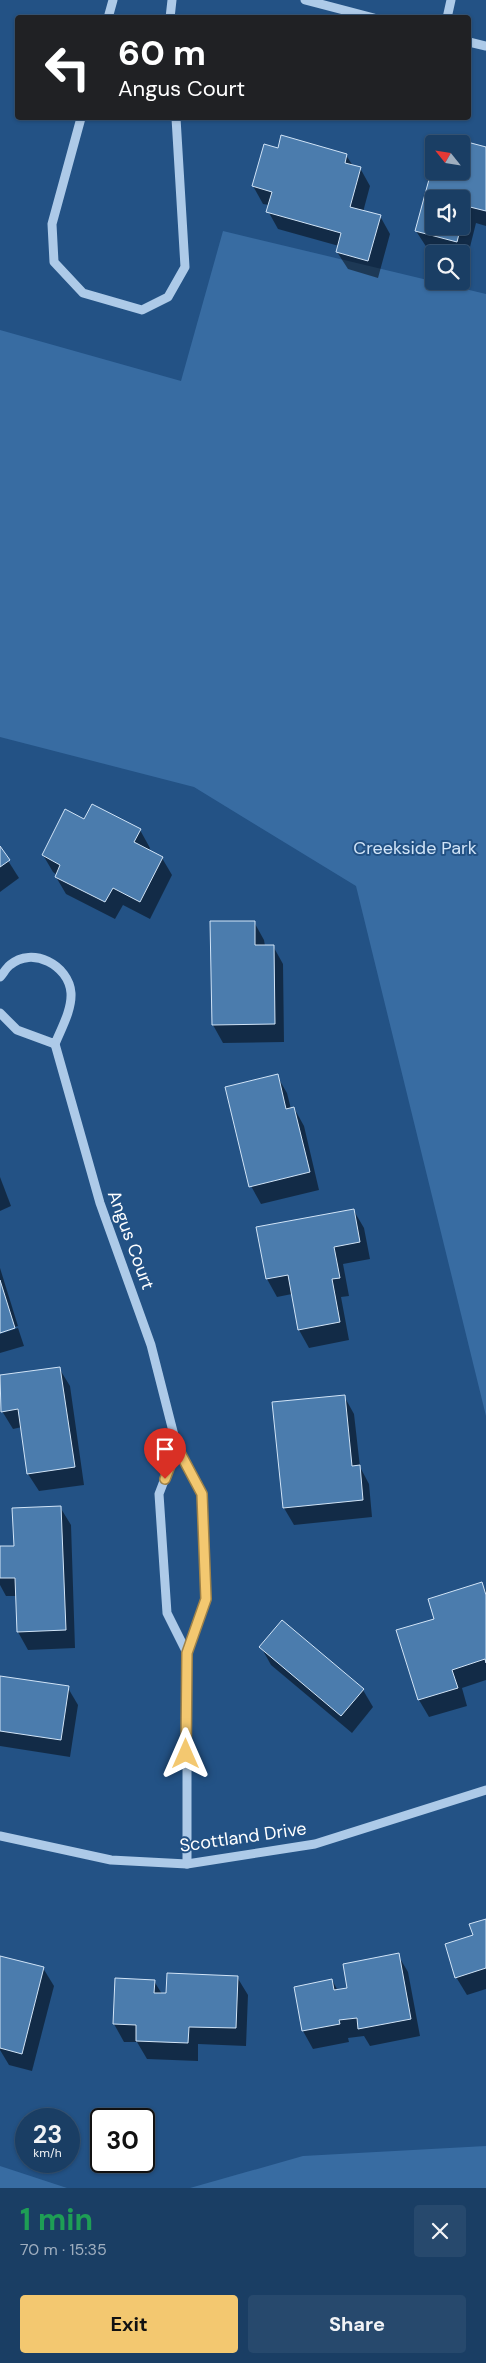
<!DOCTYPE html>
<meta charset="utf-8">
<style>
body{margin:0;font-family:"DM Sans",sans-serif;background:#27496d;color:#f1f3f6;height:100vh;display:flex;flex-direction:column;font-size:19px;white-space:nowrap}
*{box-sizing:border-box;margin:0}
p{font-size:16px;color:#9faebf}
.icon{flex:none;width:28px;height:28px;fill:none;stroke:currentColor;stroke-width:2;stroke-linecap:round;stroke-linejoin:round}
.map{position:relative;height:2188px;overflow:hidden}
.sheet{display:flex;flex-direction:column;background:#1a3e64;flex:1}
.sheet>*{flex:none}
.guide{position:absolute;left:15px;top:15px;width:456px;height:105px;border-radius:5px;box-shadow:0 1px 4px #0004,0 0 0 1px #385778;background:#202124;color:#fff;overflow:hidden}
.needle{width:32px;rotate:300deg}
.fabs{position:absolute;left:425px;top:135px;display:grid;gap:10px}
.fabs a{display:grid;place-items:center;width:45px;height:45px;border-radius:5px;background:#1a3e64;box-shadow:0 1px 4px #0004,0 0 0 1px #385778;font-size:25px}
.speed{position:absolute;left:15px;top:2108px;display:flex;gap:10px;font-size:25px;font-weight:700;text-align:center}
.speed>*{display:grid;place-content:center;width:65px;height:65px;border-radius:50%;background:#1a3e64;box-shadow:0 1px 4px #0004,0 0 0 1px #385778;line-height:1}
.speed small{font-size:12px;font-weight:400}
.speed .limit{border:2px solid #111;border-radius:8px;background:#fff;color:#111}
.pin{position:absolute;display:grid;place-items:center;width:42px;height:42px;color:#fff;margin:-51px -21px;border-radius:50% 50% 50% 0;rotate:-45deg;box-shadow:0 0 5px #0007}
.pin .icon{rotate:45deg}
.me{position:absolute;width:55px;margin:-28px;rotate:0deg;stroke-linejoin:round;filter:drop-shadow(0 0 4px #0008)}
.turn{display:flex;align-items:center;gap:18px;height:105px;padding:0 20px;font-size:22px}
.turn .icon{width:65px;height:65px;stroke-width:2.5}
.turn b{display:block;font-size:35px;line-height:42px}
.round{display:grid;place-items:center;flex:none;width:52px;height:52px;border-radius:5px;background:#27496d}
.headline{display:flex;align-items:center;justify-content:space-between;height:85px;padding:0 20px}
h1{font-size:30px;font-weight:700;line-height:38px;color:#1e9e55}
.action{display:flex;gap:10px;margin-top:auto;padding:10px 20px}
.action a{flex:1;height:58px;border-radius:5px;background:#f3c870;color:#111;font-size:20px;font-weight:700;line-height:58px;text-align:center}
.action a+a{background:#27496d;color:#f1f3f6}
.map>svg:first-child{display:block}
</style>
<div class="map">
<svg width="486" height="2188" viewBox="0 0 486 2188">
<rect width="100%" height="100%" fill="#235285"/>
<!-- green -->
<g fill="#386ca2">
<path d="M 223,231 L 486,294 L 486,1416 L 356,886 L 194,787 L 0,737 L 0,330 L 181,381 Z"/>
<path d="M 486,2146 L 486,2188 L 190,2188 L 303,2156 Z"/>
<path d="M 0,2166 L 67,2188 L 69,2188 L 0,2188 Z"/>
</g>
<!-- shadow -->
<g fill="#0007" fill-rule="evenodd">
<path d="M 442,136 L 486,148 L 486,226 L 476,223 L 467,259 L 461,257 L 461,254 L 447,254 L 427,248 L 416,231 L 434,171 L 461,171 L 461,144 ZM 434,199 L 461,199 L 461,226 L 434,226 Z"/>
<path d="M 279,149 L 346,155 L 353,166 L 360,168 L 370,186 L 363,212 L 380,216 L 390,234 L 378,278 L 348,269 L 337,252 L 339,246 L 278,229 L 268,211 L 269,205 L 263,204 L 253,186 Z"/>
<path d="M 85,821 L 140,830 L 150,848 L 149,851 L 162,858 L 172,875 L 150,919 L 123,905 L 115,919 L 66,894 L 56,877 L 57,875 L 53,872 L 43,855 Z"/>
<path d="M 0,848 L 19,878 L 0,892 Z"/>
<path d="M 212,922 L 254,922 L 264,940 L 265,946 L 273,946 L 283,964 L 284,1042 L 223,1043 L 213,1025 Z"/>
<path d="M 277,1076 L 287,1093 L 291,1109 L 294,1108 L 304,1126 L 319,1190 L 261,1204 L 251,1186 Z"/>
<path d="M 0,1177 L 11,1206 L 0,1211 Z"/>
<path d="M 354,1211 L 364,1228 L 370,1259 L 343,1264 L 349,1296 L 341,1297 L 349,1340 L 309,1348 L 299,1330 L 292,1294 L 277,1297 L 267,1279 L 258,1228 Z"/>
<path d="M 0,1268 L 18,1326 L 0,1331 Z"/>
<path d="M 18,1328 L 24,1346 L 0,1353 L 0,1334 Z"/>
<path d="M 59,1368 L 70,1386 L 84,1485 L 39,1491 L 28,1474 L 22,1427 L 13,1429 L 2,1411 L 0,1376 Z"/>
<path d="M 344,1396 L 354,1414 L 360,1467 L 369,1484 L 372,1517 L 294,1525 L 284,1508 Z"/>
<path d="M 60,1507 L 71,1525 L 75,1648 L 28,1650 L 18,1632 L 17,1596 L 6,1596 L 0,1585 L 0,1548 L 15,1547 Z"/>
<path d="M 481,1583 L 486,1591 L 486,1680 L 462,1688 L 467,1706 L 429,1717 L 419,1700 L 436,1620 Z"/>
<path d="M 261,1647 L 363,1690 L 373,1707 L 352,1733 L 271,1665 Z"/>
<path d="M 0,1677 L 68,1688 L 78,1705 L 70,1757 L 0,1746 Z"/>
<path d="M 486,1920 L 486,1989 L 467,1995 L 456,1977 L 474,1936 Z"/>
<path d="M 398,1955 L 408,1972 L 420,2036 L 370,2046 L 364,2036 L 348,2038 L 349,2042 L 313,2049 L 303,2031 L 295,1988 L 332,1980 L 338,1991 L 349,1989 Z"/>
<path d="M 0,1957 L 43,1968 L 54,1986 L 32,2071 L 9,2065 L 0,2050 Z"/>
<path d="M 237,1977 L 248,1995 L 246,2046 L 198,2044 L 198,2061 L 147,2059 L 137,2042 L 124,2042 L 114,2024 L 154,1981 L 162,1994 Z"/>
</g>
<!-- building -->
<g fill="#4b7cad" stroke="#d1e4f7">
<path d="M 281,135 L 347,154 L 345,163 L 361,167 L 350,207 L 381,215 L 368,261 L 336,252 L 341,233 L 266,212 L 272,192 L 252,186 L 264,144 L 278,148 Z"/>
<path d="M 441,135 L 486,147 L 486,211 L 466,206 L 461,224 L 461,199 L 434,199 L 434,226 L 461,226 L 457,242 L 415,231 L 434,161 L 434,171 L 461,171 L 461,144 L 438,144 Z"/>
<path d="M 92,804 L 141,829 L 134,842 L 163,857 L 140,902 L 113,888 L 105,902 L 55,877 L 60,865 L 42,855 L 65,809 L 84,819 Z"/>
<path d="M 0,846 L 10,860 L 0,867 Z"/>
<path d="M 210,921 L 255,921 L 255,945 L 274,945 L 275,1024 L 212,1025 Z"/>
<path d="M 278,1074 L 286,1109 L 294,1107 L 310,1172 L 249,1187 L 225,1087 Z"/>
<path d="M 354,1209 L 360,1242 L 334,1247 L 340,1278 L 332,1279 L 340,1322 L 298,1330 L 288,1275 L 266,1279 L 256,1227 Z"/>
<path d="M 0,1280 L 15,1328 L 0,1333 Z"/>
<path d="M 60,1367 L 75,1467 L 27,1474 L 18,1409 L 1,1412 L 0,1375 Z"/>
<path d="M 345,1395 L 352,1466 L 360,1465 L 363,1500 L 283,1508 L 272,1402 Z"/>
<path d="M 61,1506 L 66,1630 L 17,1632 L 15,1578 L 0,1578 L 0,1546 L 14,1546 L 12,1508 Z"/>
<path d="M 482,1582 L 486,1595 L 486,1663 L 485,1659 L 452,1670 L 458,1688 L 418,1700 L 396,1630 L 434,1619 L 428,1599 Z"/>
<path d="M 282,1620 L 364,1689 L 341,1716 L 259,1647 Z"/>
<path d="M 0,1676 L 69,1686 L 61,1740 L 0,1731 Z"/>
<path d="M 486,1919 L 486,1968 L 455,1978 L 445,1944 L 473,1935 L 469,1924 Z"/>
<path d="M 399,1953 L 411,2019 L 358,2029 L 357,2018 L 339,2020 L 340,2024 L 302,2031 L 294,1987 L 332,1979 L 334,1990 L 347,1988 L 343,1964 Z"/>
<path d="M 0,1956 L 44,1967 L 22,2054 L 0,2048 Z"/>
<path d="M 167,1973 L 238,1976 L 236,2028 L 189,2027 L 188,2043 L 136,2041 L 136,2025 L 113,2024 L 115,1978 L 155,1980 L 154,1993 L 166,1993 Z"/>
</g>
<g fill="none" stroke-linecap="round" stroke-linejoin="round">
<!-- minor -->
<g stroke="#adcae8" stroke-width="9">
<path d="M 305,0 L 374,18"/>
<path d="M 108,18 L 113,0"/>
<path d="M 170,18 L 172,0"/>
<path d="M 447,18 L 451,0"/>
<path d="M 469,42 L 486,46"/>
<path d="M 81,118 L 52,224 L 54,262 L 83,293 L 142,310 L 168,297 L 185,267 L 176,118"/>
<path d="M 0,977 C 3,974 6,968 10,965 C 32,946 69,965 71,993 C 72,1010 61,1029 55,1044 L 17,1030 L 0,1013"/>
<path d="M 55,1044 L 100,1203 L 151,1345 L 177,1447 L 202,1495 L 206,1599 L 187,1653 L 187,1864"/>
<path d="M 177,1447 L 159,1494 L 167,1613 L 187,1653"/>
<path d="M 0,1836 L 111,1860 L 187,1864 L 315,1844 L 486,1790"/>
</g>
</g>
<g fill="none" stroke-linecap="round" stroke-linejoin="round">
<defs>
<path id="route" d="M 165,1479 L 177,1447 L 202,1494 L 206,1599 L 187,1653 L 186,1754"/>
</defs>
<!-- route casing -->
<use href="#route" stroke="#9e8249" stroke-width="12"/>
<!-- route -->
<use href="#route" stroke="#f3c870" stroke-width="9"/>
</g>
<g text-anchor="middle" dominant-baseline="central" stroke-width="4" stroke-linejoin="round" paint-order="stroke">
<!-- park labels -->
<g font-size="18" fill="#d1e4f7" stroke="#235285">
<text x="415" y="848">Creekside Park</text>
</g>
<!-- street labels -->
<g font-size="18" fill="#fff" stroke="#235285">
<text transform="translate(131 1240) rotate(70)">Angus Court</text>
<text transform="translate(243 1837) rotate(-8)">Scottland Drive</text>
</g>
</g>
</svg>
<div class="fabs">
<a><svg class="needle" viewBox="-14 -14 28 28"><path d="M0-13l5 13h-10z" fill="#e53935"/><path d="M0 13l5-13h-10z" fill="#9faebf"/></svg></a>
<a><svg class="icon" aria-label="sound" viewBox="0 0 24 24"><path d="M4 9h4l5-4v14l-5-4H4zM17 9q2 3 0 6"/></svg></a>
<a><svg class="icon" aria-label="search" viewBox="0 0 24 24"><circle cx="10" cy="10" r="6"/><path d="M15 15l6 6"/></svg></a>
</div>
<div class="speed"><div>23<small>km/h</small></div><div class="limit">30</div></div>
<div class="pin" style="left:165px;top:1479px;background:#d93025"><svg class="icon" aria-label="arrive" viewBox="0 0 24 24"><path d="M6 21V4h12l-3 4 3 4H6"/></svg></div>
<svg class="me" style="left:186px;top:1754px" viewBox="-20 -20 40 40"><path d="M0-17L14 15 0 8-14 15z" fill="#f3c870" stroke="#fff" stroke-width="4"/></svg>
<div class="guide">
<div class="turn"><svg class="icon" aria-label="left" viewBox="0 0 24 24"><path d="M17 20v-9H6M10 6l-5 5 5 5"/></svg><div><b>60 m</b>Angus Court</div></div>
</div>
</div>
<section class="sheet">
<div class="headline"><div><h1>1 min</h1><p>70 m · 15:35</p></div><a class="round"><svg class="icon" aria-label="close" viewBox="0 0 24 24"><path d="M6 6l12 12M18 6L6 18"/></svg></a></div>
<div class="action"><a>Exit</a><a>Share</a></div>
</section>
